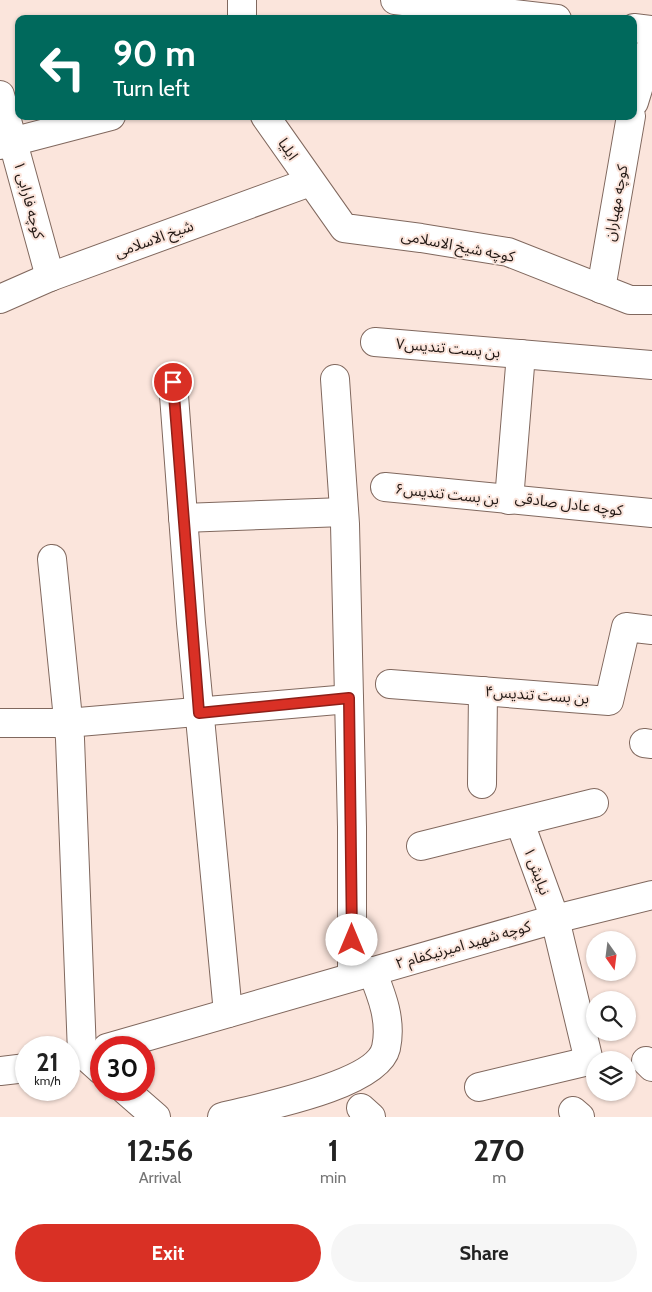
<!DOCTYPE html>
<meta charset="utf-8">
<style>
body{margin:0;font-family:Cabin,"Noto Sans Arabic",sans-serif;background:#f6f6f6;color:#222;height:100vh;display:flex;flex-direction:column;font-size:19px;white-space:nowrap}
*{box-sizing:border-box;margin:0}
p{font-size:16px;color:#767676}
.icon{flex:none;width:28px;height:28px;fill:none;stroke:currentColor;stroke-width:2;stroke-linecap:round;stroke-linejoin:round}
.map{position:relative;height:1117px;overflow:hidden}
.sheet{display:flex;flex-direction:column;background:#fff;flex:1}
.sheet>*{flex:none}
.hud{position:absolute;left:15px;top:15px;width:622px;height:105px;border-radius:10px;box-shadow:0 1px 4px #0004;background:#00695c;color:#fff;overflow:hidden}
.needle{width:32px;rotate:166deg}
.buttons{position:absolute;left:586px;top:931px;display:grid;gap:10px}
.buttons a{display:grid;place-items:center;width:50px;height:50px;border-radius:50%;background:#fff;box-shadow:0 1px 4px #0004;font-size:25px}
.speed{position:absolute;left:15px;top:1036px;display:flex;gap:10px;font-size:25px;font-weight:700;text-align:center}
.speed>*{display:grid;place-content:center;width:65px;height:65px;border-radius:50%;background:#fff;box-shadow:0 1px 4px #0004;line-height:1}
.speed small{font-size:12px;font-weight:400}
.speed .limit{border:8px solid #d22;background:#fff;color:#111}
.pin{position:absolute;display:grid;place-items:center;width:42px;height:42px;color:#fff;margin:-21px;border:2px solid #fff;border-radius:50%;box-shadow:0 1px 5px #0007}
.me{position:absolute;width:55px;margin:-28px;rotate:0deg;stroke-linejoin:round;filter:drop-shadow(0 0 4px #0008)}
.turn{display:flex;align-items:center;gap:18px;height:105px;padding:0 15px;font-size:22px}
.turn .icon{width:65px;height:65px;stroke-width:2.5}
.turn b{display:block;font-size:35px;line-height:42px}
.eta{display:flex;justify-content:space-evenly;align-items:center;height:85px;text-align:center}
.eta b{font-size:30px;font-weight:700;line-height:35px}
.primary-button{display:flex;gap:10px;margin-top:auto;padding:10px 15px}
.primary-button a{flex:1;height:58px;border-radius:30px;background:#d93025;color:#fff;font-size:20px;font-weight:700;line-height:58px;text-align:center}
.primary-button a+a{background:#f6f6f6;color:#222}
.map>svg:first-child{display:block}
</style>
<div class="map">
<svg width="652" height="1117" viewBox="0 0 652 1117">
<rect width="100%" height="100%" fill="#fbe5dc"/>
<g fill="none" stroke-linecap="round" stroke-linejoin="round">
<defs>
<g id="minor">
<path d="M 242,0 L 242,19"/>
<path d="M 395,0 L 557,19"/>
<path d="M 634,28 L 652,30"/>
<path d="M 0,95 L 50,277"/>
<path d="M 634,102 L 652,43"/>
<path d="M 265,116 L 344,228 L 421,238 L 508,252 L 630,300 L 652,300"/>
<path d="M 0,145 L 111,116"/>
<path d="M 601,289 L 631,116"/>
<path d="M 0,299 L 50,277 L 310,182"/>
<path d="M 375,342 L 652,365"/>
<path d="M 335,379 L 345,524 L 352,827 L 352,977"/>
<path d="M 173,382 L 191,623 L 228,1013"/>
<path d="M 385,487 L 652,513"/>
<path d="M 509,500 L 521,354"/>
<path d="M 183,518 L 344,512"/>
<path d="M 52,559 L 70,739 L 82,1053 L 101,1070"/>
<path d="M 390,684 L 609,701 L 626,627 L 652,630"/>
<path d="M 0,723 L 67,723 L 349,699"/>
<path d="M 644,743 L 652,744"/>
<path d="M 482,784 L 483,691"/>
<path d="M 421,846 L 594,803"/>
<path d="M 107,1048 L 555,919 L 652,895"/>
<path d="M 646,1061 L 652,1067"/>
<path d="M 0,1071 L 26,1068"/>
<path d="M 479,1087 L 589,1061 L 555,919 L 520,823"/>
<path d="M 125,1090 L 156,1117"/>
<path d="M 361,1108 L 371,1117"/>
<path d="M 573,1111 L 580,1117"/>
<path d="M 222,1117 C 256,1108 377,1086 386,1048 C 392,1021 382,996 372,971"/>
</g>
</defs>
<!-- minor casing -->
<use href="#minor" stroke="#80685e" stroke-width="30"/>
<!-- minor -->
<use href="#minor" stroke="#fff" stroke-width="28"/>
</g>
<g fill="none" stroke-linecap="round" stroke-linejoin="round">
<defs>
<path id="route" d="M 173,382 L 199,713 L 349,698 L 352,940"/>
</defs>
<!-- route casing -->
<use href="#route" stroke="#8d1f18" stroke-width="12"/>
<!-- route -->
<use href="#route" stroke="#d93025" stroke-width="9"/>
</g>
<g text-anchor="middle" dominant-baseline="central" stroke-width="4" stroke-linejoin="round" paint-order="stroke">
<!-- street labels -->
<g font-size="15" fill="#241a16" stroke="#fbe5dc">
<text transform="translate(288 149) rotate(56)">ایلیا</text>
<text transform="translate(29 200) rotate(75)">۱ کوچه فارابی</text>
<text transform="translate(616 203) rotate(-80)">کوچه مهیاران</text>
<text transform="translate(154 239) rotate(-20)">شیخ الاسلامی</text>
<text transform="translate(458 246) rotate(11)">کوچه شیخ الاسلامی</text>
<text transform="translate(448 348) rotate(5)">بن بست تندیس۷</text>
<text transform="translate(447 494) rotate(6)">بن بست تندیس۶</text>
<text transform="translate(569 504) rotate(7)">کوچه عادل صادقی</text>
<text transform="translate(537 695) rotate(4)">بن بست تندیس۴</text>
<text transform="translate(537 871) rotate(70)">نیایش ۱</text>
<text transform="translate(463 945) rotate(-16)">کوچه شهید امیرنیکفام ۲</text>
</g>
</g>
</svg>
<div class="buttons">
<a><svg class="needle" viewBox="-14 -14 28 28"><path d="M0-13l5 13h-10z" fill="#e53935"/><path d="M0 13l5-13h-10z" fill="#767676"/></svg></a>
<a><svg class="icon" aria-label="search" viewBox="0 0 24 24"><circle cx="10" cy="10" r="6"/><path d="M15 15l6 6"/></svg></a>
<a><svg class="icon" aria-label="layers" viewBox="0 0 24 24"><path d="M12 4l9 5-9 5-9-5zM3 14l9 5 9-5"/></svg></a>
</div>
<div class="speed"><div>21<small>km/h</small></div><div class="limit">30</div></div>
<div class="pin" style="left:173px;top:382px;background:#d93025"><svg class="icon" aria-label="arrive" viewBox="0 0 24 24"><path d="M6 21V4h12l-3 4 3 4H6"/></svg></div>
<svg class="me" style="left:352px;top:940px" viewBox="-20 -20 40 40"><circle r="19" fill="#fff"/><path d="M0-13L10 11 0 6-10 11z" fill="#d93025"/></svg>
<div class="hud">
<div class="turn"><svg class="icon" aria-label="left" viewBox="0 0 24 24"><path d="M17 20v-9H6M10 6l-5 5 5 5"/></svg><div><b>90 m</b>Turn left</div></div>
</div>
</div>
<section class="sheet">
<div class="eta">
<div><b>12:56</b><p>Arrival</p></div>
<div><b>1</b><p>min</p></div>
<div><b>270</b><p>m</p></div>
</div>
<div class="primary-button"><a>Exit</a><a>Share</a></div>
</section>
